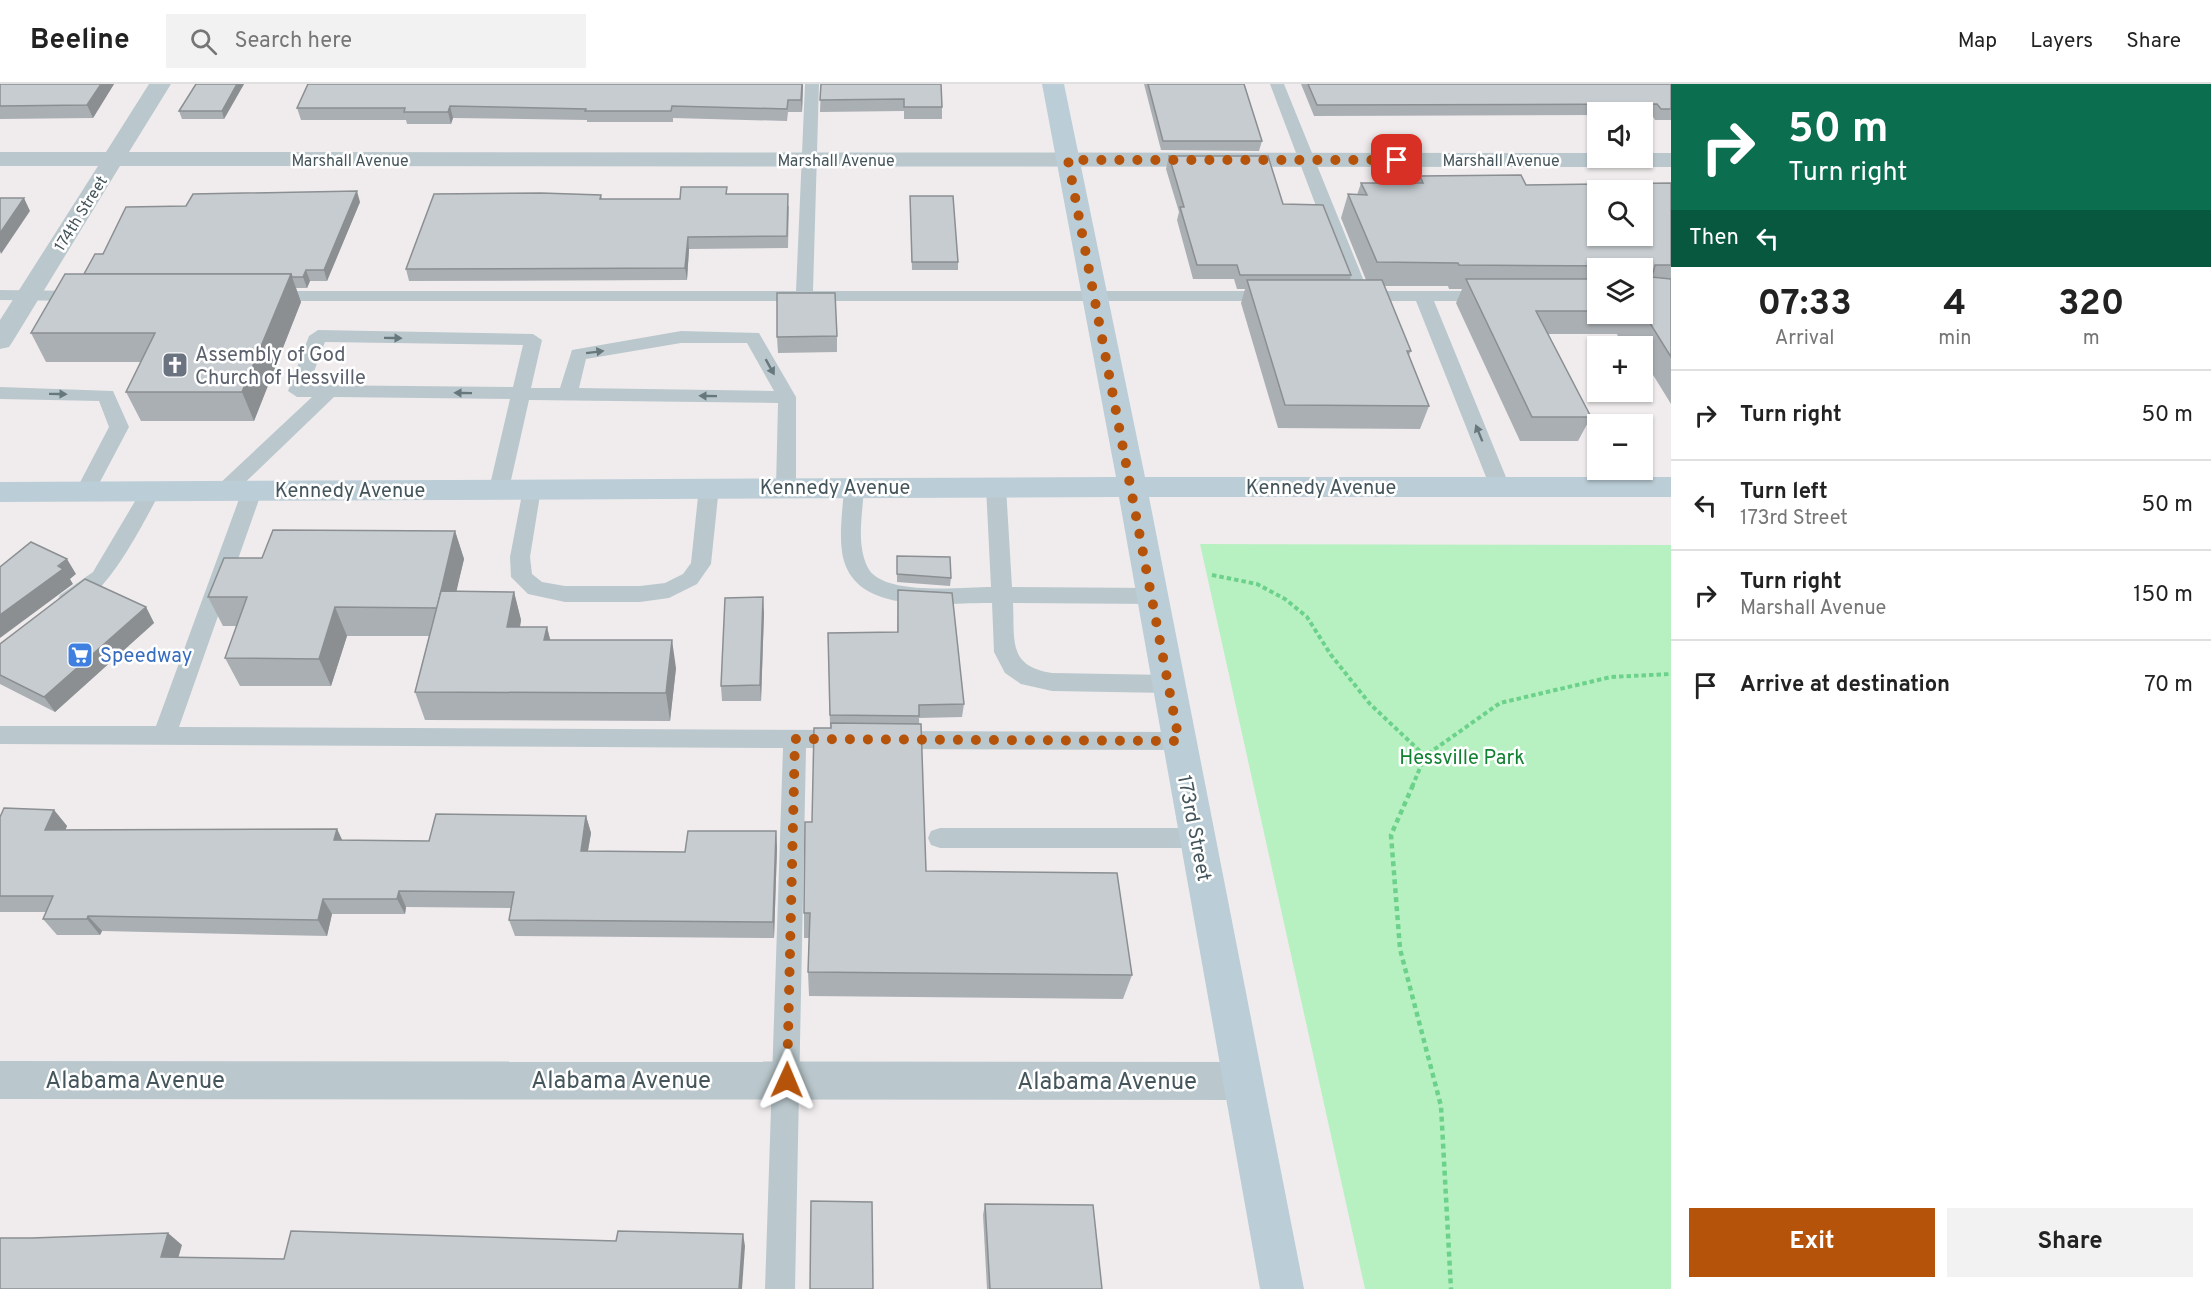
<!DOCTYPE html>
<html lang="en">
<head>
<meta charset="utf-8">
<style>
  :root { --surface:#fff; --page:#f2f2f2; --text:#222; --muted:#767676; --line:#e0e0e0; --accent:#b45309 }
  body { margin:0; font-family:Overpass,sans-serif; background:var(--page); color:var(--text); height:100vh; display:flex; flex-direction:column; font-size:22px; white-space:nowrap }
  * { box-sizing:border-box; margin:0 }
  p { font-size:20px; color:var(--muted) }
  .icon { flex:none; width:33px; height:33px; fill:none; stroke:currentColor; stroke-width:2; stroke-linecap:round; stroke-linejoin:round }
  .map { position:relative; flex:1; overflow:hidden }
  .side { display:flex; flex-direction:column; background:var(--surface); width:540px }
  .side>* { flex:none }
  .hud { background:#0b6e4f; color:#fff; overflow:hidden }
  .tools { position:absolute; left:1587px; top:18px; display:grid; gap:12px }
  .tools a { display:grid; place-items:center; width:66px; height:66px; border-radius:0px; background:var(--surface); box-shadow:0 2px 4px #0004; font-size:30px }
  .pin { position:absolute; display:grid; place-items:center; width:51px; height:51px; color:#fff; margin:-26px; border-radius:12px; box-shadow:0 3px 9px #0006 }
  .me { position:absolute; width:66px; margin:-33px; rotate:1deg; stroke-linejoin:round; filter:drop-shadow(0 0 4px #0008) }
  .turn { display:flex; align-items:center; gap:21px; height:126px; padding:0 18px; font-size:27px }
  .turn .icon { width:78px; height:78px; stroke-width:2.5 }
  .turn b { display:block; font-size:42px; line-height:51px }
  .then { display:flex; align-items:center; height:57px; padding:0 18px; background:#0003; gap:12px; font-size:22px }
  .eta { display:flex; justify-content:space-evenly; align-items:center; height:102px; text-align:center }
  .eta b { font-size:36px; font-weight:700; line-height:42px }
  .cta { display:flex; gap:12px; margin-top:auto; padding:12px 18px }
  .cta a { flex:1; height:69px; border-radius:0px; background:var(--accent); color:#fff; font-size:24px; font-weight:700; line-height:69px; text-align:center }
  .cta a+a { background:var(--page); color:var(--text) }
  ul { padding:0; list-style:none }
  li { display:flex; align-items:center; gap:18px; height:90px; padding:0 18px; border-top:2px solid var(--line) }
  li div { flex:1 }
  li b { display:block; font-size:22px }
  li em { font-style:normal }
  header { display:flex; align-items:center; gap:36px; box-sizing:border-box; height:84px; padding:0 30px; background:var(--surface); border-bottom:2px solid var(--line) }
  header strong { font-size:28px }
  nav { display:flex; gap:33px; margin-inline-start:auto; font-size:21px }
  .search { width:420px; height:54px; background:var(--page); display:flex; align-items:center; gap:15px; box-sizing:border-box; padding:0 21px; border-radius:0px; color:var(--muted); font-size:22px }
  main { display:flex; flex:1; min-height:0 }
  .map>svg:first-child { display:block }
</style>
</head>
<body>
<header>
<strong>Beeline</strong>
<div class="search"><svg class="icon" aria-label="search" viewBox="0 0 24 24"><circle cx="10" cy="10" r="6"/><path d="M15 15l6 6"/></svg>Search here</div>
<nav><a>Map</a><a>Layers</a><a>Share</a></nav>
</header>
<main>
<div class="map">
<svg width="1671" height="1205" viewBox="0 0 1671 1205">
  <rect width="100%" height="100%" fill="#f0eced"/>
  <path fill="#b7f1c1" d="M1200,460L1671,461V1205H1365Z"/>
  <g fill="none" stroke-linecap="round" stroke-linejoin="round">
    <g stroke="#6cd28b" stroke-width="4" stroke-dasharray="4.5 3" stroke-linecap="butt">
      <path d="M1212,491L1257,500L1285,515L1307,533L1331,571L1370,620L1425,672"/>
      <path d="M1412,703L1425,672L1500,619L1611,593L1671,590"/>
    </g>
    <path stroke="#6cd28b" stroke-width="4.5" stroke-dasharray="5 4" stroke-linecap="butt" d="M1413,701L1391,751L1400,865L1441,1022L1451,1205"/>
    <g fill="#bac8cd" fill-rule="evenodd">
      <path d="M805,0H819L813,207H1272L1281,212L1272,217H270L261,212L270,207H796Z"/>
      <path d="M1270,0H1284L1368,207H1488L1497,212L1488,217H1434L1510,403L1507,408H1493L1490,403L1416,217H1359L1350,212Z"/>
      <path d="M0,206L81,207L90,212L81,217L0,216Z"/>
      <path d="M318,246L533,250L542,256L531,304H560L572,266L681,247L759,249L796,313V403L793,408H779L776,403L778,319L529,316L509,405L506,410H492L489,405L510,315L334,313L231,412H217L214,407L217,402L312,313H297L288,307L309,252ZM325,258L523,261L513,303L309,301ZM681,259H747L774,307L579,304L586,275Z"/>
      <path d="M0,303L113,307L129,343L92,413H78L75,408L109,343L99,317L0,315Z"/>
      <path d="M709,396L716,398L719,403L711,480L697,500L669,514L640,518H565L528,510L511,493L510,473L524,400H538L541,405L530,473L532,490L542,498L565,502H640L665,499L683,490L691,479L699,403L702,398Z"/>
      <path d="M854,396L861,398L864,403C863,428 856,458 867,482C880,513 962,503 991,503L986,403L989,398H1003L1006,403L1012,503L1152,504L1160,506L1163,512L1160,518L1152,520L1013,519C1015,556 1007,582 1052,589L1169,591L1177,594L1180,600L1177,606L1169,609L1052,607L1021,600L1005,589L994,568L992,519C943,518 852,534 842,468C839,446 843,424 844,403L847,398Z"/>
      <path d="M151,400L158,402L161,407C145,434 99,534 60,523L57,517L60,511L93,488L144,402Z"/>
      <path d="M252,400L259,402L262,407L179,643L845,646L853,648L857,655L853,662L845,664H806L795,1205H765L783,664L0,660V642H156L242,407L245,402Z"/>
      <path d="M893,647L1179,648L1187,650L1191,657L1187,664L1179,666L893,665L885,663L881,656L885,649Z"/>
      <path d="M940,744H1197L1206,747L1209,754L1206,761L1197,764H940L931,761L928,754L931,747Z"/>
    </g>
    <g fill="#bac8cd" fill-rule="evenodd">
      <path d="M149,0H171L129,68L1598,69V74H1642V69H1671V83L120,82L13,257L9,263L0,265V236L98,82H0V68H106Z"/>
      <path d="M0,977L1243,978L1257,983L1263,997L1257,1011L1243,1016L0,1015Z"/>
    </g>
    <path fill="#bbcdd6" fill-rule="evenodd" d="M1042,0H1064L1145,393H1671V413H1149L1304,1205H1260L1119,413L0,418V398L1116,393Z"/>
  </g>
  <g fill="#aaafb3" fill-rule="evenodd">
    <path d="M0,0H114L93,34L0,35Z"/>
    <path d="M244,0L224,35H182L179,27Z"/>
    <path d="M308,0H803L802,28H788L787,37L673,34V38H587V36L453,34L451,40H407L406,36H301L297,24Z"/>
    <path d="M821,0H941L942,23V35H904V27L820,28Z"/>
    <path d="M1144,0H1244L1262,57L1259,67L1161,66Z"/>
    <path d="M1301,0H1671V36H1655L1652,31H1642V28H1598V31L1314,32Z"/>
    <path d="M1169,72L1283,120L1351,191L1350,196H1366L1341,134L1348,110L1357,111L1361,99H1418L1420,92L1526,101L1671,99V320L1642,273V262H1636L1632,255H1619L1617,250H1548L1591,333L1578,357H1520L1456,219L1462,205H1449L1448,202H1384L1411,267L1409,271L1429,322L1420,345L1278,344L1241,219L1245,205H1237L1234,195H1193L1177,136L1179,128L1166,85ZM1598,184H1642V230H1598Z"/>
    <path d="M727,110L789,122L788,164L689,165L687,196L409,197L406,185L601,111L602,115H680Z"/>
    <path d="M910,112L958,178V186H912Z"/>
    <path d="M360,118L327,197H310L307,204H296L301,218L254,337H141L126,308L141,278H46L31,249L103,170Z"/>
    <path d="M837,252V268L778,269L777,253Z"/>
    <path d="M455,447L464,475L456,507L514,508L521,536L520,543H547L550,556L676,584L670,637L425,636L415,608L429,552H347L331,602H240L225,574L237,542H223L208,513L262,474Z"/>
    <path d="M897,472L951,494L950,502L897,498Z"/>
    <path d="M898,506L964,620L962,633L919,634L926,787L1132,891L1123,915L809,912L808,888L809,854H804V829L812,738L830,644L828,549L897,548Z"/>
    <path d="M146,523L154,539L55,628L0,600V560Z"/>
    <path d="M764,529L761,617H722L721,602Z"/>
    <path d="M54,726L67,742L65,746L337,745L342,756L429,757L586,732L591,749L588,767L685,768L776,747L777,764L774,854L515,852L509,836L511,824L406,823L405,830H332L327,852L102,847L100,851H57L43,835L46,828H0V733Z"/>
    <path d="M985,1120L1102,1205H987L983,1131Z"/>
  </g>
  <g fill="#8b8f92">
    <path d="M101,0H114L93,34L87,21Z"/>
    <path d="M237,0H244L224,35L222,27Z"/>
    <path d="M802,0H803L802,28L801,16Z"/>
    <path d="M450,22L453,34L451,40L448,28Z"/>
    <path d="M357,107L360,118L327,197L324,186Z"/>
    <path d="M24,114L30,127L1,170L0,167V149Z"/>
    <path d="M688,153L689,165L687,196L685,184Z"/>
    <path d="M306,186L310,197L307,204L303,193Z"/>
    <path d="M291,190L301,218L254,337L242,308Z"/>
    <path d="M455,447L464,475L446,552L437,524Z"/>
    <path d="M67,475L76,490L70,495L73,500L0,554V531Z"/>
    <path d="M514,508L521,536L515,571L507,543Z"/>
    <path d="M763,513L764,529L761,617L760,601Z"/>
    <path d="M146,523L154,539L55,628L44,613Z"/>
    <path d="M335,523L347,552L331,602L319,575Z"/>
    <path d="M547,543L554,571L544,556Z"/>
    <path d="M672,556L676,584L670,637L666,609Z"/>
    <path d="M54,726L67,742L59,762L45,746Z"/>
    <path d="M586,732L591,749L585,783L581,767Z"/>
    <path d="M337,745L345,762L334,756Z"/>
    <path d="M776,747L777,764L774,854L773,838Z"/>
    <path d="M399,807L406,823L405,830L397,815Z"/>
    <path d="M323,815L332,830L327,852L318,836Z"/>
    <path d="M88,832L102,847L100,851L87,835Z"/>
    <path d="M168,1149L182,1161L175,1185L161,1173Z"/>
    <path d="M743,1150L745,1162L742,1205H739Z"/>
  </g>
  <g fill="#c6ccd0" stroke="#8b8f92" stroke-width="1.5" fill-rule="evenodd">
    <path d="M0,0H101L87,21L0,22Z"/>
    <path d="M196,0H237L222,27H179Z"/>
    <path d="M308,0H802L801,16H788L787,25L672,22L671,27H585L586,25L450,22L448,28H404L405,24H297Z"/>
    <path d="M821,0H941L942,23H904V15L820,16Z"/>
    <path d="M1148,0H1244L1262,57H1163Z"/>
    <path d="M1308,0H1671V25H1661L1657,20L1317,21Z"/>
    <path d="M1169,72H1268L1283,120L1323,121L1351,191H1240L1237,181H1197L1180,123H1184Z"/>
    <path d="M1521,91L1526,101L1671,99V181H1655L1652,193L1671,195V273L1645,231H1632L1631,230H1642V184H1611L1612,182L1459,181L1458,179L1377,178L1348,110L1367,111L1361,99H1423L1420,92ZM1598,106H1642V152H1598Z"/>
    <path d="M681,103H727L726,110H788L787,152L688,153L685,184L406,185L434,110L541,109L601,111L600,115H680Z"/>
    <path d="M357,107L324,186H306L303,193H292L291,190H84L95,170H103L126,123L186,122L193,110Z"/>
    <path d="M910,112H953L958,178H912Z"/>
    <path d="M0,114H24L0,149Z"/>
    <path d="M65,190H291L242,308H126L155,249H31Z"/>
    <path d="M1466,195H1598V227H1536L1591,333H1532Z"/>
    <path d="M1247,196H1382L1411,267H1407L1429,322L1285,321Z"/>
    <path d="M777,209H835L837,252L777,253Z"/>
    <path d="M273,446L455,447L437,524L335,523L319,575L225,574L247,513H208L224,474H262Z"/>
    <path d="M31,458L67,475L58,482L63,485L0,531V483Z"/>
    <path d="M897,472L950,473L951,494L897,490Z"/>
    <path d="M85,495L146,523L44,613L0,591V560Z"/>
    <path d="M898,506L952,509L964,620L919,621V632L830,631L828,549L898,548Z"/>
    <path d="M441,507L514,508L507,543H547L544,556H672L666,609L415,608Z"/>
    <path d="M763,513L760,601L721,602L725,514Z"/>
    <path d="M831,639L921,640L926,787L1117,789L1132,891L808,888L810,829H804L805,738H812L814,644H831Z"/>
    <path d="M4,724L54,726L45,746L337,745L334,756L429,757L436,730L586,732L581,767L685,768L688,747H776L773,838L509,836L514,808L399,807L397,815H323L318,836L88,832L87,835H43L53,812H0V733Z"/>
    <path d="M811,1117L872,1118L873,1205H810Z"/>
    <path d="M985,1120L1093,1121L1102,1205H990Z"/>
    <path d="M291,1147L616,1157L618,1147L743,1150L739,1205H0V1154H32L168,1149L161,1173L284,1175Z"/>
  </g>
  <defs><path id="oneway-solid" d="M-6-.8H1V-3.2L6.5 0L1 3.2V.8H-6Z" transform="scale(1.5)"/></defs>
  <g fill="#67787d">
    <use href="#oneway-solid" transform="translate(393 254) rotate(1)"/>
    <use href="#oneway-solid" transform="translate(595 268) rotate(-7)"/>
    <use href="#oneway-solid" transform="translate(770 283) rotate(61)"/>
    <use href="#oneway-solid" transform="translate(463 309) rotate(-179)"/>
    <use href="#oneway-solid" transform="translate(58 310) rotate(1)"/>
    <use href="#oneway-solid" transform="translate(708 312) rotate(-179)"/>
    <use href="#oneway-solid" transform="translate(1479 349) rotate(-112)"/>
  </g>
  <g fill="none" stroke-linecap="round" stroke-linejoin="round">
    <path stroke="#b45309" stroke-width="10" stroke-dasharray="0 18" d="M787,996L795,655L1179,657L1068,76H1397"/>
  </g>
  <defs>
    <g id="church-square" transform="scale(1.35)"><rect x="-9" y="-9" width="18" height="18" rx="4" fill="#6b7280" stroke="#fff"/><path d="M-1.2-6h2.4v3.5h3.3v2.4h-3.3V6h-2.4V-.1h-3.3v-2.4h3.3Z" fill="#fff"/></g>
    <g id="supermarket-square" transform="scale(1.35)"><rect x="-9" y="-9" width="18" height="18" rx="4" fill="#3f7fe0" stroke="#fff"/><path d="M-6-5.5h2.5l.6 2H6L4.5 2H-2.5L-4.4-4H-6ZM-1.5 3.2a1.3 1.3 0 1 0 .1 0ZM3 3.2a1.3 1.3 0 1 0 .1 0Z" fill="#fff"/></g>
  </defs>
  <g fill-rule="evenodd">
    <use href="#church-square" x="175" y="281"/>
    <use href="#supermarket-square" x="80" y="571"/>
  </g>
  <g text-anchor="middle" stroke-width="5" stroke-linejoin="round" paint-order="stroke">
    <g font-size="16" fill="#44555b" stroke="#fff">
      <text x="350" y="82">Marshall Avenue</text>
      <text x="836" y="82">Marshall Avenue</text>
      <text x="1501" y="82">Marshall Avenue</text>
      <text transform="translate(80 129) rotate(-58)" y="6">174th Street</text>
    </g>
    <g font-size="20" fill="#5b616d" stroke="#fff" text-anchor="start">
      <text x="195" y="277">Assembly of God<tspan x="195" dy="23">Church of Hessville</tspan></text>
    </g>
    <g font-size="20" fill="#44555b" stroke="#fff">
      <text x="835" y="410">Kennedy Avenue</text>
      <text x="1321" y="410">Kennedy Avenue</text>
      <text x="350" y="413">Kennedy Avenue</text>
      <text transform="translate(1195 744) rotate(79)" y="7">173rd Street</text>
    </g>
    <g font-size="20" fill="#366cbe" stroke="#fff" text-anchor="start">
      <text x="100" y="578">Speedway</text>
    </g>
    <g font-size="20" fill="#108131" stroke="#fff">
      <text x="1462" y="680">Hessville Park</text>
    </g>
    <g font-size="24" fill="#44555b" stroke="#fff">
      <text x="135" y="1004">Alabama Avenue</text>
      <text x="621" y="1004">Alabama Avenue</text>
      <text x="1107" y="1005">Alabama Avenue</text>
    </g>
  </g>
</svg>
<div class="tools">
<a><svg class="icon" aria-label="sound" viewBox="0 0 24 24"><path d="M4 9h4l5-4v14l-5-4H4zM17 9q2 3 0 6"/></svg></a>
<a><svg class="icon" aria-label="search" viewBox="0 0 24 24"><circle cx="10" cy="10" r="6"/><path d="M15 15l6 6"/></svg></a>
<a><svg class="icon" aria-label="layers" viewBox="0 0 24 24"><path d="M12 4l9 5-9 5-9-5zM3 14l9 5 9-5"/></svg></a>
<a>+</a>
<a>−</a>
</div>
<div class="pin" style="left:1397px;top:76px;background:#d93025"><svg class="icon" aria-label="arrive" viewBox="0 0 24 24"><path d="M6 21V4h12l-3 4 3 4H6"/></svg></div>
<svg class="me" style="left:787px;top:996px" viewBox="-20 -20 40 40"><path d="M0-17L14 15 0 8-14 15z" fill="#b45309" stroke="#fff" stroke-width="4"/></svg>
</div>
<section class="side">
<div class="hud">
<div class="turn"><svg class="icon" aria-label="right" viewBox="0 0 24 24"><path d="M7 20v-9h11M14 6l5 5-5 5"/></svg><div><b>50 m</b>Turn right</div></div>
<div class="then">Then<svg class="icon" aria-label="left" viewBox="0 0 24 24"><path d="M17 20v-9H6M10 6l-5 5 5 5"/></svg></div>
</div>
<div class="eta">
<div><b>07:33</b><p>Arrival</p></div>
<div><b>4</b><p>min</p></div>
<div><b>320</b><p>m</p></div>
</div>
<ul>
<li><svg class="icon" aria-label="right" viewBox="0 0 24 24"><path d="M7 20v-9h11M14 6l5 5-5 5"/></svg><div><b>Turn right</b></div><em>50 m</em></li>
<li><svg class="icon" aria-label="left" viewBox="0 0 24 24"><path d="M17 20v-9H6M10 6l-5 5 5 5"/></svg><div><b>Turn left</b><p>173rd Street</p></div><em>50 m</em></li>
<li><svg class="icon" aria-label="right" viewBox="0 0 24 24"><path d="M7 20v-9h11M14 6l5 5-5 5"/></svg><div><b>Turn right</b><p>Marshall Avenue</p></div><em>150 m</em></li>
<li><svg class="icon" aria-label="arrive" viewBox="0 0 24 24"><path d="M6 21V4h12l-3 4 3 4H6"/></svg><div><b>Arrive at destination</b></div><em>70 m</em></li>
</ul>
<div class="cta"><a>Exit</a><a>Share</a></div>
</section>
</main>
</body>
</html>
